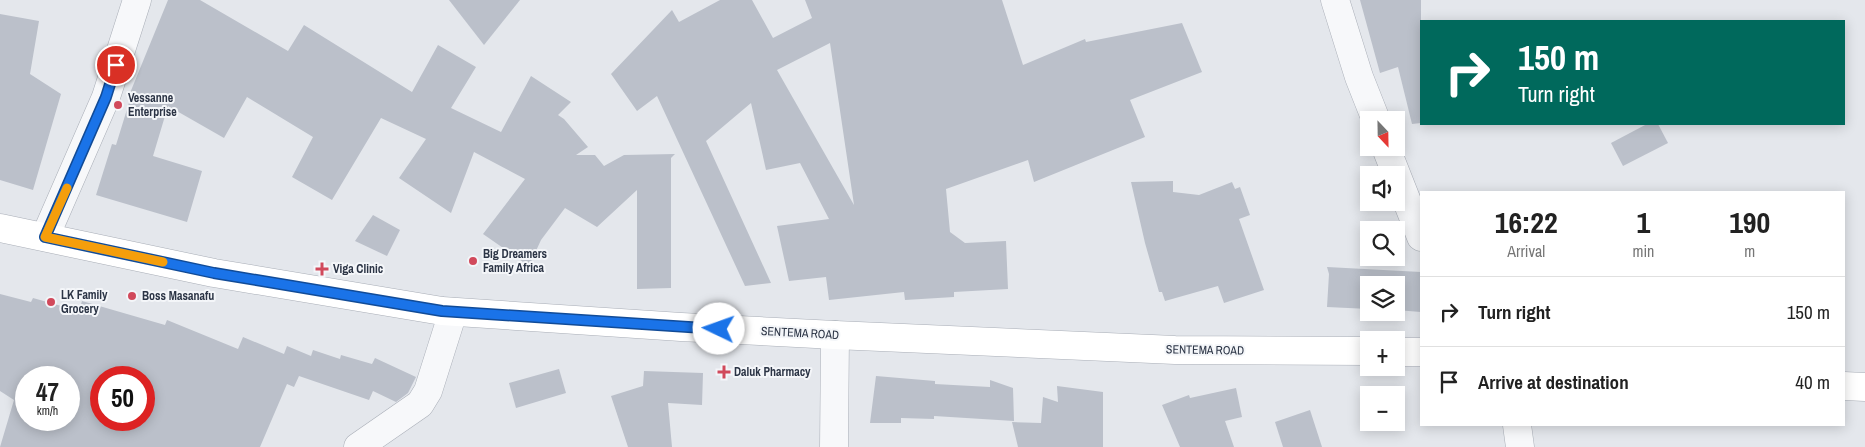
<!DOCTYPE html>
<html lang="en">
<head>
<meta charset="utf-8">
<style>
  :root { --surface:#fff; --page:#f2f2f2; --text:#222; --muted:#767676; --line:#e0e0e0 }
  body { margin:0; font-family:"Archivo Narrow",sans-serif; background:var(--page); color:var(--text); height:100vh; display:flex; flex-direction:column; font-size:19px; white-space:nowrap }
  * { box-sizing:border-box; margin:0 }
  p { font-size:16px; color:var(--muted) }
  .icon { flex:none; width:28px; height:28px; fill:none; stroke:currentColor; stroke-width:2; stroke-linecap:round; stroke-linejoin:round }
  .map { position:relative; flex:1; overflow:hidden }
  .details { position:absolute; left:1420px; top:191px; width:425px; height:235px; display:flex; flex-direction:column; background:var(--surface); border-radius:0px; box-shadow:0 2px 12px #0003 }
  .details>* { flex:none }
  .banner { position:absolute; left:1420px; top:20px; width:425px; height:105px; border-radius:0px; box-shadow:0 2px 12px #0003; background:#00695c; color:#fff; overflow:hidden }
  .needle { width:32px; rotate:158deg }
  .controls { position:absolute; left:1360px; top:111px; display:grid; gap:10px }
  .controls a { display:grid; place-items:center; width:45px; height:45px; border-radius:0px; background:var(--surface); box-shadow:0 2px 12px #0003; font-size:25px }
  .speed { position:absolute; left:15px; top:366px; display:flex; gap:10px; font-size:25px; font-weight:700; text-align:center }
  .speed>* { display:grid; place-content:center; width:65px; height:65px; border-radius:50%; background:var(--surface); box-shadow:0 2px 12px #0003; line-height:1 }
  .speed small { font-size:12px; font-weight:400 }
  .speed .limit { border:8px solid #d22; background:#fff; color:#111 }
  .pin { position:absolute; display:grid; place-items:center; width:42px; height:42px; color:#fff; margin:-21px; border:2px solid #fff; border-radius:50%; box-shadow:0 1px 5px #0007 }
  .me { position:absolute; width:55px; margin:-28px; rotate:273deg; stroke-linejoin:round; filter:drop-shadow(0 0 4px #0008) }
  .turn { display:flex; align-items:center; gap:18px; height:105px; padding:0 15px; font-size:22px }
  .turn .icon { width:65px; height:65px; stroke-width:2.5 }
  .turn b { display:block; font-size:35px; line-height:42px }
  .eta { display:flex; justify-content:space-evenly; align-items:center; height:85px; text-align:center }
  .eta b { font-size:30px; font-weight:700; line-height:35px }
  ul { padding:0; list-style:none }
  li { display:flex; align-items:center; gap:15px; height:70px; padding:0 15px; border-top:1px solid var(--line) }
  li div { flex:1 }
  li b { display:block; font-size:19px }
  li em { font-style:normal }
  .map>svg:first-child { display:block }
</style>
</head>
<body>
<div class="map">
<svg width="1865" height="447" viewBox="0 0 1865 447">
  <rect width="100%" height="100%" fill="#e4e7ec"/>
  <g fill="#bbc0ca" fill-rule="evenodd">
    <path d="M168,0H200L288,51L304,25L412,92L438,45L476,67L451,108L501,132L531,76L571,102L558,115L564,119L588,147L576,155H595L604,166L624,155L675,154L671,158V288L637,289V190L597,227L565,208L541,240L529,266L483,234L525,179L474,152L451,213L399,178L426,139L381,118L332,200L292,177L313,137L247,97L224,138L168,106L153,156L202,171L187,222L96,195L112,144L116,145L132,93H130Z"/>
    <path d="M449,0H520L484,45Z"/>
    <path d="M720,0H752L773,38L812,18L805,0H1002L1023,65L1085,39L1086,42L1182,23L1202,72L1130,100L1145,137L1034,182L1028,160L946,189L950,232L965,243L1006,241L1008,289L954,292V297L905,300L904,292L829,300L826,277L789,281L777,226L829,219L800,163L766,170L751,103L706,141L771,283L745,286L657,96L637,111L611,74L672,10L679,22ZM830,43L854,205L777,70Z"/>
    <path d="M1360,0H1421V123L1412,124L1398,67L1380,73Z"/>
    <path d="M0,14L39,21L30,74L61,94L33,190L0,180Z"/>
    <path d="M1647,124H1658L1668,143L1623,166L1611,143Z"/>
    <path d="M1173,181V192L1199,195L1232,182L1235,189L1240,187L1250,215L1239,219L1264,290L1224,303L1218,286L1165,301L1162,292H1159L1145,243L1131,182Z"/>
    <path d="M373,215L400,230L387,256L355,241Z"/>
    <path d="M1327,267L1421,272V312L1396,310V285H1369V309L1327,307L1329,274Z"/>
    <path d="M0,294L31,302L33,298L79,311L82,301L165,325L167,320L238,349L243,337L284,354L287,346L311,356L313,350L340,359L341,355L372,364L375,358L416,377L408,393L396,402L373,391L369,400L299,376L294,387L287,384L260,447H0L14,400L0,391ZM26,378H69V420H26ZM101,378H144V420H101Z"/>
    <path d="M559,369L566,393L516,408L509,383Z"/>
    <path d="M644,371L703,373L702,405L668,403L672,447H628L611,396L643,386Z"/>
    <path d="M876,376L935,381V384L990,387V380L1013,388L1014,421L934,416V419L901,418V423H870Z"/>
    <path d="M1057,386L1103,392V447H1018L1012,422L1041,423L1043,397L1058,402Z"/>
    <path d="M1236,388L1242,417L1225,421L1234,447H1180L1162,405L1189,395L1190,398Z"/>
    <path d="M1310,410L1322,447H1283L1275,422Z"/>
  </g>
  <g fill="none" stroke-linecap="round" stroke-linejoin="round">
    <g stroke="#a9aeb7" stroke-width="29">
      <g id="minor">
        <path d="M1335,0L1359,77L1376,120"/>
        <path d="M1386,148L1421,237"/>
        <path d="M45,237L106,97L137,0"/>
        <path d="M1517,425L1520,447"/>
        <path d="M358,447L420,404L428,391L453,312"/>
        <path d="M834,447L835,335"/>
      </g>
    </g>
    <g stroke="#a9aeb7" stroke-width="29">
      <g id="secondary">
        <path d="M0,228L214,273L442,311L681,327L835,335L1175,350L1369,351"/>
        <path d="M1396,352H1421"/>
        <path d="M1844,386L1865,387"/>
      </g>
    </g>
    <use href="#minor" stroke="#f7f8fa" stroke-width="28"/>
    <use href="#secondary" stroke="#fff" stroke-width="28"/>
  </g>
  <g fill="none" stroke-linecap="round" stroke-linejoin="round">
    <g stroke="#114b97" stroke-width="12">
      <path id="route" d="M116,65L106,97L45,237L214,273L442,311L719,329"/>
    </g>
    <use href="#route" stroke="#1a73e8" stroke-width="9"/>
    <path stroke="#f59e0b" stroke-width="9" d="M67,188L45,237L163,262"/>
  </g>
  <g fill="#d1495b" stroke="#f4f6f9" stroke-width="2">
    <circle cx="118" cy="105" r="5"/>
    <circle cx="473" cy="261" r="5"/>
    <path d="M319.5 261.5h5v5h5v5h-5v5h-5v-5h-5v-5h5z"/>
    <circle cx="132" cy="296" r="5"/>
    <circle cx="51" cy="302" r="5"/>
    <path d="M721.5 364.5h5v5h5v5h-5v5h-5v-5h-5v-5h5z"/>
  </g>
  <g text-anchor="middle" stroke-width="4" stroke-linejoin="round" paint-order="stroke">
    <g font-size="12" font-weight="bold" fill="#2b3445" stroke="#f4f6f9" text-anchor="start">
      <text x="128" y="102">Vessanne<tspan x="128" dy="14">Enterprise</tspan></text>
      <text x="483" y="258">Big Dreamers<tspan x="483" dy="14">Family Africa</tspan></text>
      <text x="333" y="273">Viga Clinic</text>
      <text x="61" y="299">LK Family<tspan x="61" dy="14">Grocery</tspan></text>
      <text x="142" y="300">Boss Masanafu</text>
      <text x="734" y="376">Daluk Pharmacy</text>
    </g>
    <g font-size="12" fill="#2b3445" stroke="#f4f6f9">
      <text transform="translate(800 333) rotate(3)" y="4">SENTEMA ROAD</text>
      <text transform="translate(1205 350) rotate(1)" y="4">SENTEMA ROAD</text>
    </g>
  </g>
</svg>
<div class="controls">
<a><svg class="needle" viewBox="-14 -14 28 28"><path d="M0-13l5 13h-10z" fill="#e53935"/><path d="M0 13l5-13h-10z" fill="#767676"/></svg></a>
<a><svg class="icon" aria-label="sound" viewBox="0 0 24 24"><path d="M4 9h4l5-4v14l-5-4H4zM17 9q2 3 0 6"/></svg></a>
<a><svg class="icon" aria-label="search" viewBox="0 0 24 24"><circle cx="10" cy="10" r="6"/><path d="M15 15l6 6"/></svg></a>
<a><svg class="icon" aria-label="layers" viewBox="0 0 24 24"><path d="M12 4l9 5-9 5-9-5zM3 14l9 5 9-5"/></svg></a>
<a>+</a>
<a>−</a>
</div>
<div class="speed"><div>47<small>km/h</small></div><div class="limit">50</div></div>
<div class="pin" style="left:116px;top:65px;background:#d93025"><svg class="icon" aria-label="arrive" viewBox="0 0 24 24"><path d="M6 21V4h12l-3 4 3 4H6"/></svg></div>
<svg class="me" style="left:719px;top:329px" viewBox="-20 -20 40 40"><circle r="19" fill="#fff"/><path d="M0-13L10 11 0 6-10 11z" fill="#1a73e8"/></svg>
<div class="banner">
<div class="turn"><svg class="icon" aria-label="right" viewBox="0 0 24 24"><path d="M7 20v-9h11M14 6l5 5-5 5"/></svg><div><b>150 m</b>Turn right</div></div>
</div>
<section class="details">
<div class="eta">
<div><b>16:22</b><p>Arrival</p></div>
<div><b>1</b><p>min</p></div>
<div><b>190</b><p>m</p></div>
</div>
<ul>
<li><svg class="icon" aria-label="right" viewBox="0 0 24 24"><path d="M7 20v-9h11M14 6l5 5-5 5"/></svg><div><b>Turn right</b></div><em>150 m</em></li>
<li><svg class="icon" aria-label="arrive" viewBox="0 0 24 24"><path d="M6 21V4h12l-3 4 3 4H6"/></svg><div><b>Arrive at destination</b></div><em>40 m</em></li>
</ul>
</section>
</div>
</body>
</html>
